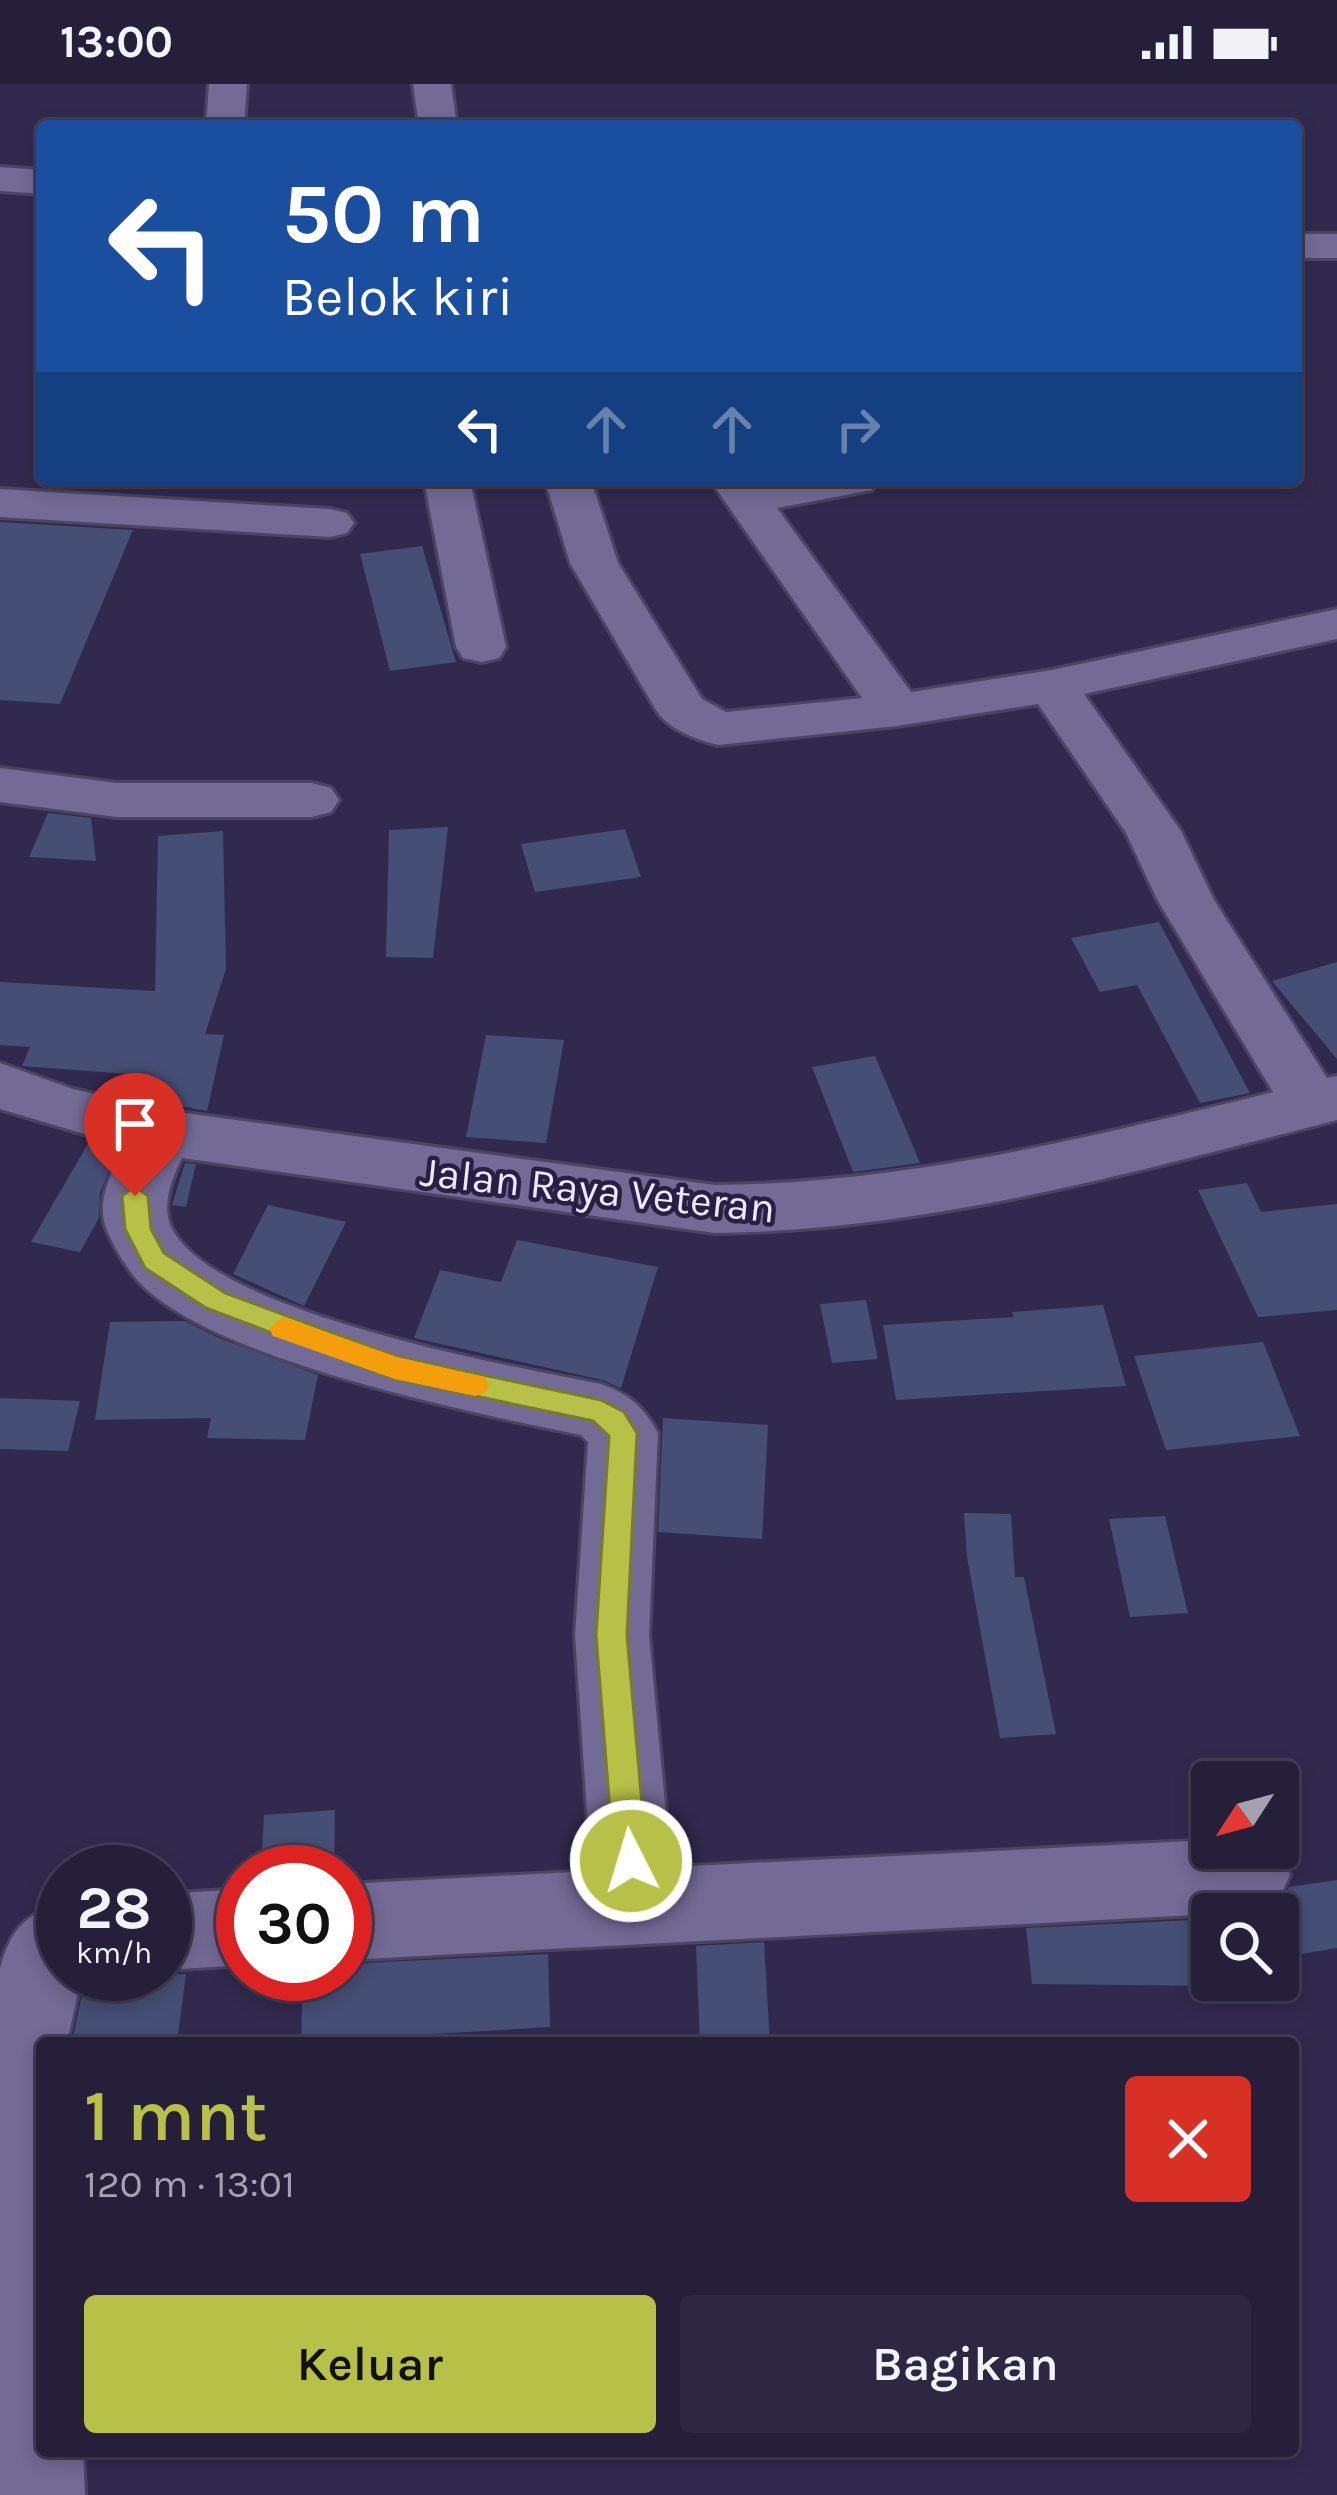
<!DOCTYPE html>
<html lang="id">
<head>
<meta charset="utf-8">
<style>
  :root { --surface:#261f3a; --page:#2e2742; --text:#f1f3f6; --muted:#a4a2af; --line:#423d54; --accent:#b8c147 }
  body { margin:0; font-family:Karla,sans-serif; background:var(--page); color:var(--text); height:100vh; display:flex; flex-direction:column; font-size:45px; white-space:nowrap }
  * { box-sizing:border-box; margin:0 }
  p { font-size:39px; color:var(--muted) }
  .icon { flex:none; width:66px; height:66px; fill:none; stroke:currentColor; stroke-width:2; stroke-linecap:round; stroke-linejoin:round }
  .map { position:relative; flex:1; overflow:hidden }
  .details { position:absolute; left:36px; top:1953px; width:1263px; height:420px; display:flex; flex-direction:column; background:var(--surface); border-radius:12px; box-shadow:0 6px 18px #0003,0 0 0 3px var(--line) }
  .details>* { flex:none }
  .banner { position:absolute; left:36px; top:36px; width:1266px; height:366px; border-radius:12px; box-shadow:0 6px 18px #0003,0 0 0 3px var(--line); background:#1a4fa0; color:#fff; overflow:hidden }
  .needle { width:78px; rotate:234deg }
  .controls { position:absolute; left:1191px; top:1677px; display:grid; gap:24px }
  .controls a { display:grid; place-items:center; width:108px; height:108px; border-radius:12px; background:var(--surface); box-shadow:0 6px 18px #0003,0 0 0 3px var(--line); font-size:60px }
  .speed { position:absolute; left:36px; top:1761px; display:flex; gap:24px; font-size:60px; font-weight:700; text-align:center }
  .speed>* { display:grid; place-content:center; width:156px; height:156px; border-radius:50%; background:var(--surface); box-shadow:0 6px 18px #0003,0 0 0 3px var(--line); line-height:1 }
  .speed small { font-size:30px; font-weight:400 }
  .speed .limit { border:18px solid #d22; background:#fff; color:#111 }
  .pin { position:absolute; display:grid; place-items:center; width:102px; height:102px; color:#fff; margin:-123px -51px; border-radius:50% 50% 50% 0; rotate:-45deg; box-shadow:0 0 12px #0007 }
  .pin .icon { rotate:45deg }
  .me { position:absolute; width:132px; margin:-66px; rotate:355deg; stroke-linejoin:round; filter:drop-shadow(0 0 9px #0008) }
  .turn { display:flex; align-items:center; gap:42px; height:252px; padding:0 48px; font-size:54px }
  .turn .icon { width:156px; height:156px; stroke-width:2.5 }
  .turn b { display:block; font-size:84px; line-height:102px }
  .lanes { display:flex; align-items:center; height:114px; padding:0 48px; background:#0003; justify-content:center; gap:60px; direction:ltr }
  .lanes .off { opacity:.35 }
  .round { display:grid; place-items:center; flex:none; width:126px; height:126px; border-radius:12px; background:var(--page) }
  .head { display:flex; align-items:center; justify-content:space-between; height:204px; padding:0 48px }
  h1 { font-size:72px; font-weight:600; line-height:90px; color:var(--accent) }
  .action { display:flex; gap:24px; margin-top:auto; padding:24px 48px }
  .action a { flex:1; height:138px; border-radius:12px; background:var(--accent); color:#111; font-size:48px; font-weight:600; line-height:138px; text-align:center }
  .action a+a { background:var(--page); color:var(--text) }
  .status { display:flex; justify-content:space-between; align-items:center; height:84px; padding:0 60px; background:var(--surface); direction:ltr }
  .status svg { height:33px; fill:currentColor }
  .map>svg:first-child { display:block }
</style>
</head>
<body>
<div class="status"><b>13:00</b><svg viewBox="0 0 49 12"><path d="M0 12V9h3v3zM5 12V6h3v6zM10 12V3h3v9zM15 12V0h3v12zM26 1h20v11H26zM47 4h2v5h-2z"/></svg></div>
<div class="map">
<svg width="1337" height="2411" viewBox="0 0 1337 2411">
  <rect width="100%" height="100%" fill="#32294e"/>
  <g fill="#454e75">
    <path d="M0,438L133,446L60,620L0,616Z"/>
    <path d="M422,462L456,578L390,587L360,470Z"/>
    <path d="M48,729L91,734L96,777L29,773Z"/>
    <path d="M448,743L433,874L386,873L389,746Z"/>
    <path d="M625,745L641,793L535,808L521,760Z"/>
    <path d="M223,747L226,885L205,950L224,951L207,1027L116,1010L128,990L22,982L30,963L0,961V898L155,907L158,752Z"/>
    <path d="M1159,838L1250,1009L1200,1019L1137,901L1100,908L1071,854Z"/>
    <path d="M1337,878V975L1272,897Z"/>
    <path d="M486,951L564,956L546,1059L466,1053Z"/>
    <path d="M875,972L920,1079L853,1088L812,983Z"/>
    <path d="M90,1056L118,1065L100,1109L99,1134L80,1168L31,1158Z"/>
    <path d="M185,1079L196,1080L186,1123L172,1121Z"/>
    <path d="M1247,1099L1261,1128L1337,1120V1226L1258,1233L1198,1106Z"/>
    <path d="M268,1121L346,1138L304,1222L233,1190Z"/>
    <path d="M517,1156L658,1183L621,1304L602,1296L414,1254L440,1186L501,1198Z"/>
    <path d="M866,1216L878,1275L832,1279L820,1220Z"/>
    <path d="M1103,1221L1126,1302L896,1316L883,1241L1014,1233L1012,1228Z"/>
    <path d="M185,1237L221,1255L318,1291L305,1356L207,1354L211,1334L95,1336L110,1238Z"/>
    <path d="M1263,1258L1300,1352L1166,1366L1134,1272Z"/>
    <path d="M0,1314L80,1317L68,1367L0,1365Z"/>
    <path d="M663,1334L768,1341L762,1455L658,1448Z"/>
    <path d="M964,1429L1011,1430L1015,1493H1024L1056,1650L1000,1654L967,1473Z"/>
    <path d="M1165,1432L1188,1529L1130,1533L1109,1435Z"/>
    <path d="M335,1726L334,1788H261L264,1731Z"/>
    <path d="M1337,1796V1864L1278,1874V1830H1257L1280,1821L1289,1803Z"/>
    <path d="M1212,1835V1896L1217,1902L1032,1900L1026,1844Z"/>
    <path d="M764,1858L770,1959H700L696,1862Z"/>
    <path d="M548,1870L550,1943L301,1958L303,1890H345V1880Z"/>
    <path d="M86,1890H186L177,1959H72Z"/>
  </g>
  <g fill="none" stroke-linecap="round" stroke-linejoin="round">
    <g stroke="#4c4463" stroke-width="6">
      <g id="minor">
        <path d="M209,0H247L244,42H206Z"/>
        <path d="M413,0H451L457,42H419Z"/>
        <path d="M0,83L42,86V110L0,107Z"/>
        <rect x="1296" y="150" width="41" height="24"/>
        <path d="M424,396H470L506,563L499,574L481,578L463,574L456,563Z"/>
        <path d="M545,396H591L618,479L702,615L726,628L862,614L710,396H878L872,406L777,424L911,608L1052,586L1337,525V555L1084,610L1181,747L1214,816L1327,994L1337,992V1036C1131,1089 930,1146 715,1149L182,1074C173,1092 163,1116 169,1137C196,1226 515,1283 601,1300C629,1310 644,1323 658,1349L649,1551L671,1783L1212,1756V1764L1278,1765L1290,1791L1278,1817L1250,1828L345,1876V1800L591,1787L575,1551L588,1358L581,1351C473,1329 211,1276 138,1197C126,1184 111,1158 105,1141C97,1114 113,1085 125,1062L0,1025V979L73,1005L163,1026L715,1101C907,1099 1088,1054 1273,1008L1158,817L1126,749L1038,620L897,642L718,661C695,655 669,646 656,626L570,479Z"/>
        <path d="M0,405L330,425L347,429L354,439L347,449L330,453L0,433Z"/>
        <path d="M0,684L117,699H312L331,704L339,716L331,728L312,733H117L0,718Z"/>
        <path d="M243,1805V1881L165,1886V1810Z"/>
        <path d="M63,1817V1890H82L67,1959H42V2367H83L85,2411H0V1885C10,1845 26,1831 63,1817Z"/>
      </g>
    </g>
    <use href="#minor" fill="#736a95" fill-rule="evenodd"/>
  </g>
  <path fill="#b8c147" stroke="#787d2e" stroke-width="3" d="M135,1102L148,1112L151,1145L164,1169L225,1209L398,1273L601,1316L624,1328L637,1349L627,1551L647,1777L642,1788L631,1792L619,1788L614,1777L596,1551L609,1352L593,1337L395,1295L206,1224L145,1184L125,1145L122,1112Z"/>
  <path fill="#f59e0b" d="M283,1233L397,1273L485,1293L489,1301L485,1309L475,1312L395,1295L273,1252L269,1244Z"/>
  <g text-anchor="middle" stroke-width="9" stroke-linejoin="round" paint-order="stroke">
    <g font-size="42" fill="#ebe8fc" stroke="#281f43">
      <text transform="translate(598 1105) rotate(6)" y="15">Jalan Raya Veteran</text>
    </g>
  </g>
</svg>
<div class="controls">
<a><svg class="needle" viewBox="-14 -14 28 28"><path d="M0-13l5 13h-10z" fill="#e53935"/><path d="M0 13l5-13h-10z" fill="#a4a2af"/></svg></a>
<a><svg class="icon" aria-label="search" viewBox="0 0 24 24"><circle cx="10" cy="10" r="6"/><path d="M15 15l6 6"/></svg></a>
</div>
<div class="speed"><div>28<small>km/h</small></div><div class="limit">30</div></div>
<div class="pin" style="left:135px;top:1112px;background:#d93025"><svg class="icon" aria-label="arrive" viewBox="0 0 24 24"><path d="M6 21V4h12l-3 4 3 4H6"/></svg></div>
<svg class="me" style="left:631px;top:1777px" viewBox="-20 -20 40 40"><circle r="17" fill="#b8c147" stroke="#fff" stroke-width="3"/><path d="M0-11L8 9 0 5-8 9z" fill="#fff"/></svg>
<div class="banner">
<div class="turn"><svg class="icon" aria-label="left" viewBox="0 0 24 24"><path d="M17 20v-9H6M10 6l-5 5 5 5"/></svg><div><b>50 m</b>Belok kiri</div></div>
<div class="lanes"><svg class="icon" aria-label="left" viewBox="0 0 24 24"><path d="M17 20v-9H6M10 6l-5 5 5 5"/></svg><svg class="icon off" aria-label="ahead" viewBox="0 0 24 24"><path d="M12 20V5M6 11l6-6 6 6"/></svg><svg class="icon off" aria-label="ahead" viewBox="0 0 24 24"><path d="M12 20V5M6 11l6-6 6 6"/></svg><svg class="icon off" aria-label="right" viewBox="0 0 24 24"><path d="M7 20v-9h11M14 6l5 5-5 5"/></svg></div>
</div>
<section class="details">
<div class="head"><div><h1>1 mnt</h1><p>120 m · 13:01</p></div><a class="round" style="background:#d93025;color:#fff"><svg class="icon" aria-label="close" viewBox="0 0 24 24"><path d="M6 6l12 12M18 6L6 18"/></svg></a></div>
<div class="action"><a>Keluar</a><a>Bagikan</a></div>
</section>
</div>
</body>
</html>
